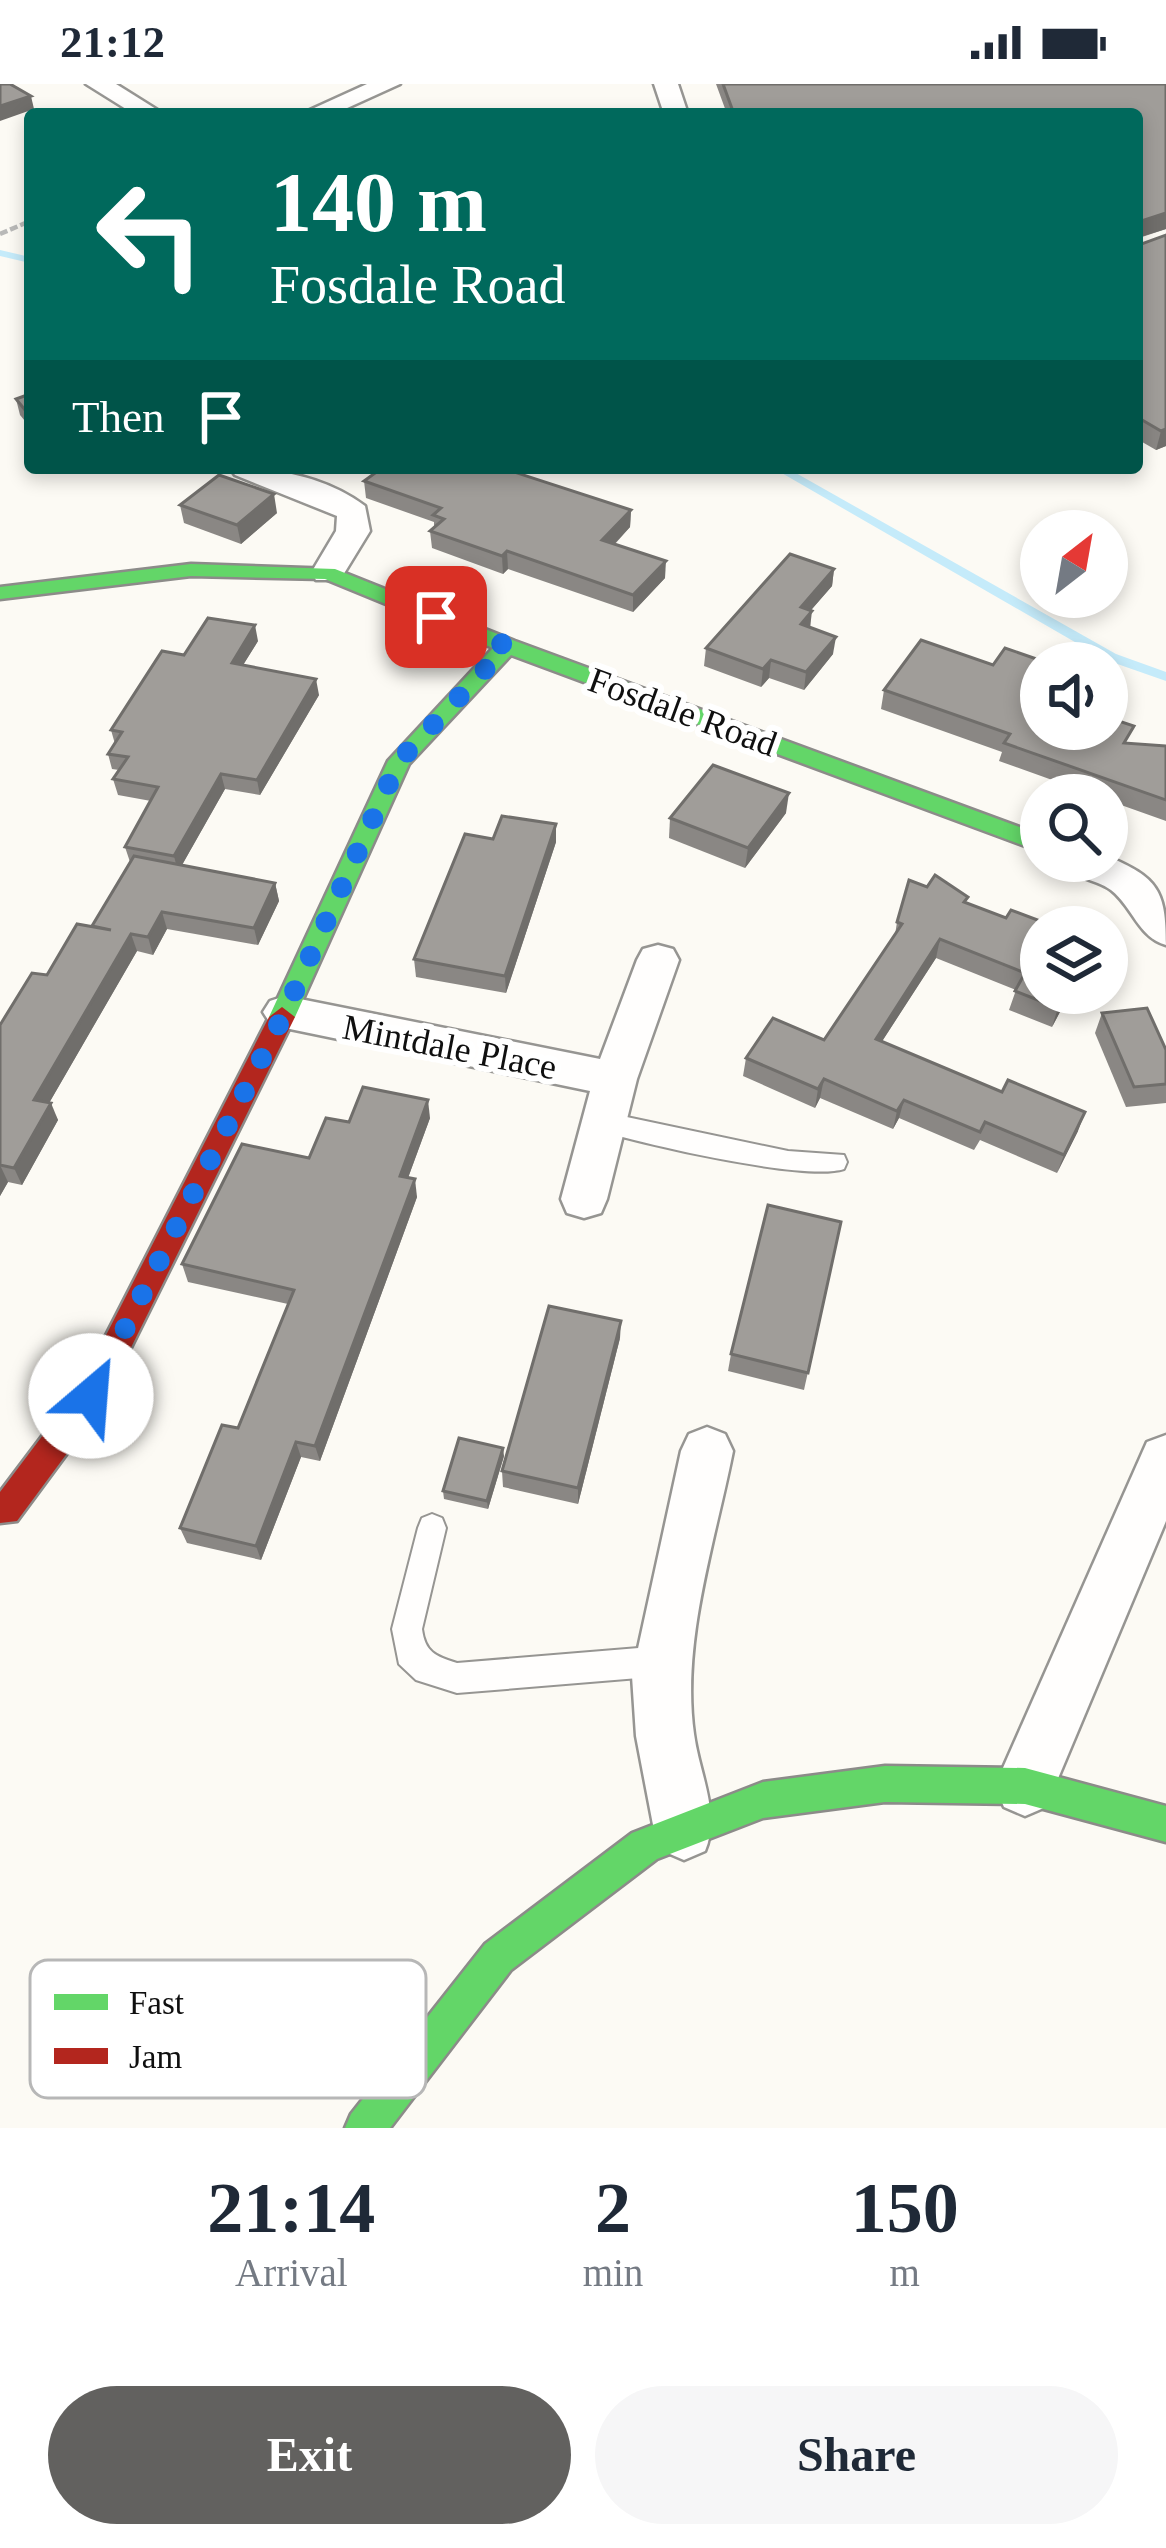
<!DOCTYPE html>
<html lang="en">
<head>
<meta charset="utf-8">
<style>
  :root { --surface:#fff; --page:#f6f6f7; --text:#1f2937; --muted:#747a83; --accent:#62615f }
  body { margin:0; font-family:"Times New Roman",serif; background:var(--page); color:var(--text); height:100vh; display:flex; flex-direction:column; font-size:45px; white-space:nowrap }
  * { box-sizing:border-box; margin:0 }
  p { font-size:39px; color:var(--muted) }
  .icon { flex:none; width:66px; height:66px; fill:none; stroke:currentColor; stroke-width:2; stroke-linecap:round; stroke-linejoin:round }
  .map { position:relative; height:2044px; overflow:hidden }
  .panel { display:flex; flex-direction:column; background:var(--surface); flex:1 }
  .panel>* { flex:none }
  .top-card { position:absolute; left:24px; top:24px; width:1119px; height:366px; border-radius:12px; box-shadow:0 6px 18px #0003; background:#00695c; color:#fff; overflow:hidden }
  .needle { width:78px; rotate:31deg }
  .buttons { position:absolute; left:1020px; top:426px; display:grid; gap:24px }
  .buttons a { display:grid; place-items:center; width:108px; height:108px; border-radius:50%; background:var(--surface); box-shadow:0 6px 18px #0003; font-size:60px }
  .pin { position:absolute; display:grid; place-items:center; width:102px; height:102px; color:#fff; margin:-51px; border-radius:24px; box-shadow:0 6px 18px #0006 }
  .me { position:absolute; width:132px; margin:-66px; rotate:27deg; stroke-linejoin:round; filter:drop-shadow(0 0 9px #0008) }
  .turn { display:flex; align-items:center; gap:42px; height:252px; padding:0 48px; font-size:54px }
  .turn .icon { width:156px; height:156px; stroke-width:2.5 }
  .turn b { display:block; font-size:84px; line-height:102px }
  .then { display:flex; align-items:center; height:114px; padding:0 48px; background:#0003; gap:24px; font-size:45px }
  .eta { display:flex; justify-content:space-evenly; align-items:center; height:204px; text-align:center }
  .eta b { font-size:72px; font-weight:800; line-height:84px }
  .primary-button { display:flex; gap:24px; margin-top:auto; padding:24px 48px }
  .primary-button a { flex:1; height:138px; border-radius:72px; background:var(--accent); color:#fff; font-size:48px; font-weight:800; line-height:138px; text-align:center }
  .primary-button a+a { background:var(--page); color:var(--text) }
  .status { display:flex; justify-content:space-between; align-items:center; height:84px; padding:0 60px; background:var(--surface); direction:ltr }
  .status svg { height:33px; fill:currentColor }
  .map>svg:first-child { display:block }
</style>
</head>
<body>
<div class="status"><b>21:12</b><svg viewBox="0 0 49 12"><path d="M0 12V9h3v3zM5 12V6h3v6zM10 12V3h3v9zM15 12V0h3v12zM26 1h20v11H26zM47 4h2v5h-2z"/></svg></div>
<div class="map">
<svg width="1166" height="2044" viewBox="0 0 1166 2044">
  <rect width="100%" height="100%" fill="#fcfaf4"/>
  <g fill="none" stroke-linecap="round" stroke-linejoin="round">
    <g fill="#c5ebfa" fill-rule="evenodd">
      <path d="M0,166L30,173V179L0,172Z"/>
      <path d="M773,384H787L1116,570L1166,588V597L1106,576Z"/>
    </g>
    <g stroke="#969592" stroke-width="4">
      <g id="lane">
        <path d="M603,1028L788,1067L844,1071L847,1078L844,1085C805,1098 638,1059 594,1045L591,1038L594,1031Z"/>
        <path d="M432,1430L442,1434L446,1444L422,1545C425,1568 435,1572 457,1579L663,1562L674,1566L678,1577L674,1588L663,1592L457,1609L416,1596L399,1580L392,1545L418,1444L422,1434Z"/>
      </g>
    </g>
    <g stroke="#969592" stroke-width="5">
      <g id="street">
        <path d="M86,0H116L164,30H134Z"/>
        <path d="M367,0H400L334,30H301Z"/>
        <path d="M654,0H678L688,30H664Z"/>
        <path d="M230,384C277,384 326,393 365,422L370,447L340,496H316L311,489L336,447L337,432L235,391Z"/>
        <path d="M1107,772C1158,794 1166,806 1166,861C1138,853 1133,823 1111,806C1095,794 1072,796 1061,777H1107Z"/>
        <path d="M658,861L673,865L679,876L637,995L607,1115L601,1129L584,1134L567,1129L561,1115L590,1007L285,944L270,939L263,928L270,917L285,912L600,975L637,876L643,865Z"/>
        <path d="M707,1343L725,1350L733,1367C715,1458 681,1558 694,1650C699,1689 721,1730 705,1767L684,1776L663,1767L654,1746L636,1652L632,1592L681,1367L689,1350Z"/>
        <path d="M1166,1351V1437L1046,1723L1025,1732L1004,1723L995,1702L1147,1358Z"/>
      </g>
    </g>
    <g stroke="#8c8b89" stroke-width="5">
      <g id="fast">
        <path d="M191,480L335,485L515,557L1041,751V768L511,571L409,680L295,933L282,943L273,940L269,933L388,677L493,564L325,495L191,492L0,515V503Z"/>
        <path d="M885,1682L1025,1684L1166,1722V1758L1025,1720L885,1718L763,1734L657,1775L511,1886L390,2044H345L351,2030L485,1860L632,1749L763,1698Z"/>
      </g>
    </g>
    <g stroke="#8c8b89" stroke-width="5">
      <path id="jam" d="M282,923L295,933L102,1322L17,1437L0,1439V1408L80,1302L269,933Z"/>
    </g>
    <path stroke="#b9b9b8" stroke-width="4.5" stroke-dasharray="8 3" stroke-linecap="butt" d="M0,150L30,137"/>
    <use href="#lane" fill="#fffefd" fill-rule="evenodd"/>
    <use href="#street" fill="#fffefd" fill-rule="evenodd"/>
    <use href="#fast" fill="#63d668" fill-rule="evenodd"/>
    <use href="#jam" fill="#b3261e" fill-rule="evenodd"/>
  </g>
  <g fill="#8a8784">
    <path d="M716,0H1166V145L1139,154V161L1166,151V362L1156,366L1137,355V30H727Z"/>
    <path d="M30,310V343L20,331L16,315Z"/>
    <path d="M364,397L631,426L630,443L615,460L665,494L633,528L508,485L503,490L432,464L430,447L434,444V438L366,414Z"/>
    <path d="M180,421L277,429L241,460L184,439Z"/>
    <path d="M834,485L832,502L811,526L810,544L833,570L804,606L769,594L761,603L704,582L706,564Z"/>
    <path d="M258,557L243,581L319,611L260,711L225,705L182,781L275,799L279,817L258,861L167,845L153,871L137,867L49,1019L58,1036L22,1101L8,1098L0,1112V941L92,843L130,778L125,763L151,717L118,711L113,695L119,686L112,685L108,670L115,660L111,646L184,571Z"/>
    <path d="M884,606L1041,645L1129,660L1166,662V737L1107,716V711H1094L999,677L1002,668L881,625Z"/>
    <path d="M786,729L745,784L669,754L670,734Z"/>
    <path d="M556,740V758L506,909L416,893L414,875L493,755Z"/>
    <path d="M927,803L968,813L966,818L1070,909L1052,943L1009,926L1016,906L936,874L882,957L1078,1047L1057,1089L980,1056L974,1066L899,1034L893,1045L820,1014L815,1024L743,992L746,974L824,956L895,851L897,838Z"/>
    <path d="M1102,929L1166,966V1019L1126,1023L1095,949Z"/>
    <path d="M430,1034L408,1094L417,1113L320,1377L301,1373L261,1476L187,1459L180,1444L238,1344L288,1220L188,1198L182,1180L309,1074L349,1038Z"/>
    <path d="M841,1138L804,1306L728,1287L731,1270Z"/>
    <path d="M620,1254L578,1420L503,1403L502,1387Z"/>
    <path d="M504,1372L488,1425L444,1415L443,1407Z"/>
  </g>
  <g fill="#706e6b">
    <path d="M31,12L34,25L0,37V22Z"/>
    <path d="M1166,129V145L1137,154L1138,138Z"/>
    <path d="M1166,345V362L1156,366L1161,347Z"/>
    <path d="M274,410L277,429L241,460L237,441Z"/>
    <path d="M631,426L630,443L602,473V456Z"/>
    <path d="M507,467L508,485L503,490L502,472Z"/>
    <path d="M666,477L665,494L633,528V511Z"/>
    <path d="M834,485L832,502L799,540L801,523Z"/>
    <path d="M812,527L810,544L801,540Z"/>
    <path d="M255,541L258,557L235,594L232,579Z"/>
    <path d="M836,553L833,570L804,606L806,588Z"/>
    <path d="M771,576L769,594L761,603L763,585Z"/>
    <path d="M316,595L319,611L260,711L257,696Z"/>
    <path d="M221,690L225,705L178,788L174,772Z"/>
    <path d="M789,709L786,729L745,784L748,764Z"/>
    <path d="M556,740V758L506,909L505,892Z"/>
    <path d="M275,799L279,817L258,861L254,844Z"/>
    <path d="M162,828L167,845L153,871L148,853Z"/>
    <path d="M131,850L137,867L41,1033L34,1016Z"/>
    <path d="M940,855L936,874L872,973L876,955Z"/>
    <path d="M1066,909H1070L1052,943L1058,924Z"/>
    <path d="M824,995L820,1014L815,1024L818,1005Z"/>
    <path d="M428,1016L430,1034L402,1110L400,1092Z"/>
    <path d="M904,1016L899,1034L893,1045L897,1027Z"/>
    <path d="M51,1019L58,1036L22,1101L14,1084Z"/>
    <path d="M1085,1028L1078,1047L1057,1089L1064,1071Z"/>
    <path d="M0,1081L8,1098L0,1112Z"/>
    <path d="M415,1095L417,1113L320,1377L315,1362Z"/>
    <path d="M621,1237L620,1254L578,1420V1404Z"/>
    <path d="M296,1358L301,1373L261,1476L256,1462Z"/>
    <path d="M503,1364L504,1372L488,1425L487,1417Z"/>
  </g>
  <g fill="#a09d99" stroke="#706e6b" stroke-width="3">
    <path d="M0,0H10L31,12L0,22Z"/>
    <path d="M723,0H1166V129L1138,138L1139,161L1166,151V345L1161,347L1137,333V30H734Z"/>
    <path d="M30,310V332L16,315Z"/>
    <path d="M382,384H502L631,426L602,456L666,477L633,511L507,467L502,472L430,447L444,435L433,431L441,424L364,397Z"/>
    <path d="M219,391L274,410L237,441L180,421Z"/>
    <path d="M790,470L834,485L801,523L812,527L801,540L836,553L806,588L771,576L763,585L706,564Z"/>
    <path d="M208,534L255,541L232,579L316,595L257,696L221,690L174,772L125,763L158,703L113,695L128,673L108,670L122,648L111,646L162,567L184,571Z"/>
    <path d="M921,556L993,581L1005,564L1048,579H1041V645H1107V633L1134,642L1124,659L1166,662V716L1004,659L1010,650L884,606Z"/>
    <path d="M713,681L789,709L748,764L670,734Z"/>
    <path d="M502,732L556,740L505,892L414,875L465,750L493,755Z"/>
    <path d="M134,772L275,799L254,844L162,828L148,853L131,850L34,1016L51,1019L14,1084L0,1081V941L32,889L47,891L77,840L111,846L92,842Z"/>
    <path d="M935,791L968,813L964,818L1006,834L1011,826L1056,843H1041V909H1066L1058,924L1015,907L1025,889L940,855L876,955L1002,1008L1008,996L1085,1028L1064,1071L985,1038L980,1048L904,1016L897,1027L824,995L818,1005L746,974L773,934L824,956L902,840L897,838L909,796L927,803Z"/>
    <path d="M1147,924L1166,966V1000L1134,1003L1102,929Z"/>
    <path d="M363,1003L428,1016L400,1092L415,1095L315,1362L296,1358L256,1462L180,1444L222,1341L238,1344L294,1206L182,1180L242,1060L309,1074L326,1034L349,1038Z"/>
    <path d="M768,1121L841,1138L808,1289L731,1270Z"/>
    <path d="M549,1222L621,1237L578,1404L502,1387Z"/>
    <path d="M459,1354L503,1364L487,1417L443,1407Z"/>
  </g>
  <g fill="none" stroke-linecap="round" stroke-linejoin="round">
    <path stroke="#1a73e8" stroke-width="21" stroke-dasharray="0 37.8" d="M91,1312L285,928L399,677L507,562L436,533"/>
  </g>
  <g text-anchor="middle" stroke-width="12" stroke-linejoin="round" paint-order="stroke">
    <g font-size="36" fill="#0f0f0f" stroke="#fff">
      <text transform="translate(683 627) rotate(20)" y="13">Fosdale Road</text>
      <text transform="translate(450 962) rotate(11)" y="13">Mintdale Place</text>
    </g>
  </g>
  <rect x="30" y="1876" width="396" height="138" rx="18" fill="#fff" stroke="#b7b7b7" stroke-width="3"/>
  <rect x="54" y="1910" width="54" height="16" fill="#63d668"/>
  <rect x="54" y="1964" width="54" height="16" fill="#b3261e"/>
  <g font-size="33" fill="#0f0f0f">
    <text x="129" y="1930">Fast</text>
    <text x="129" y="1984">Jam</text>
  </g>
</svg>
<div class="buttons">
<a><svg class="needle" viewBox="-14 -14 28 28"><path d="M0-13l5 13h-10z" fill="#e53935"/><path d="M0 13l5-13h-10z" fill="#747a83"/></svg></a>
<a><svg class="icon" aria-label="sound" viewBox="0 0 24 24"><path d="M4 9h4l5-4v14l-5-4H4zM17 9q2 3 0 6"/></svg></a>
<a><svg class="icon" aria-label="search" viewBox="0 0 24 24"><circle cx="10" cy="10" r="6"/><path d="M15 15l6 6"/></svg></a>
<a><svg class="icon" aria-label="layers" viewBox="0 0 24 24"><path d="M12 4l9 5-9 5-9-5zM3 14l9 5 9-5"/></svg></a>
</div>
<div class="pin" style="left:436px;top:533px;background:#d93025"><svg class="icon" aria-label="arrive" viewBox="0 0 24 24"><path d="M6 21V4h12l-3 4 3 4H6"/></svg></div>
<svg class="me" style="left:91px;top:1312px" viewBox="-20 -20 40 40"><circle r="19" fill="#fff"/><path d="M0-13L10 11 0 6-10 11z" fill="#1a73e8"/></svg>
<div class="top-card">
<div class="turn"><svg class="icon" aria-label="left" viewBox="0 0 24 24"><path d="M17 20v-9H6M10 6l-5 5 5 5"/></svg><div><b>140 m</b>Fosdale Road</div></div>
<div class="then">Then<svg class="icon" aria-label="arrive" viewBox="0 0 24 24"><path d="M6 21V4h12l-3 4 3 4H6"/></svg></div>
</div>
</div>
<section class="panel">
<div class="eta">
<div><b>21:14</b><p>Arrival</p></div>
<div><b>2</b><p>min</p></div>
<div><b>150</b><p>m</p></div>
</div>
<div class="primary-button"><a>Exit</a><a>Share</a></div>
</section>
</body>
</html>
